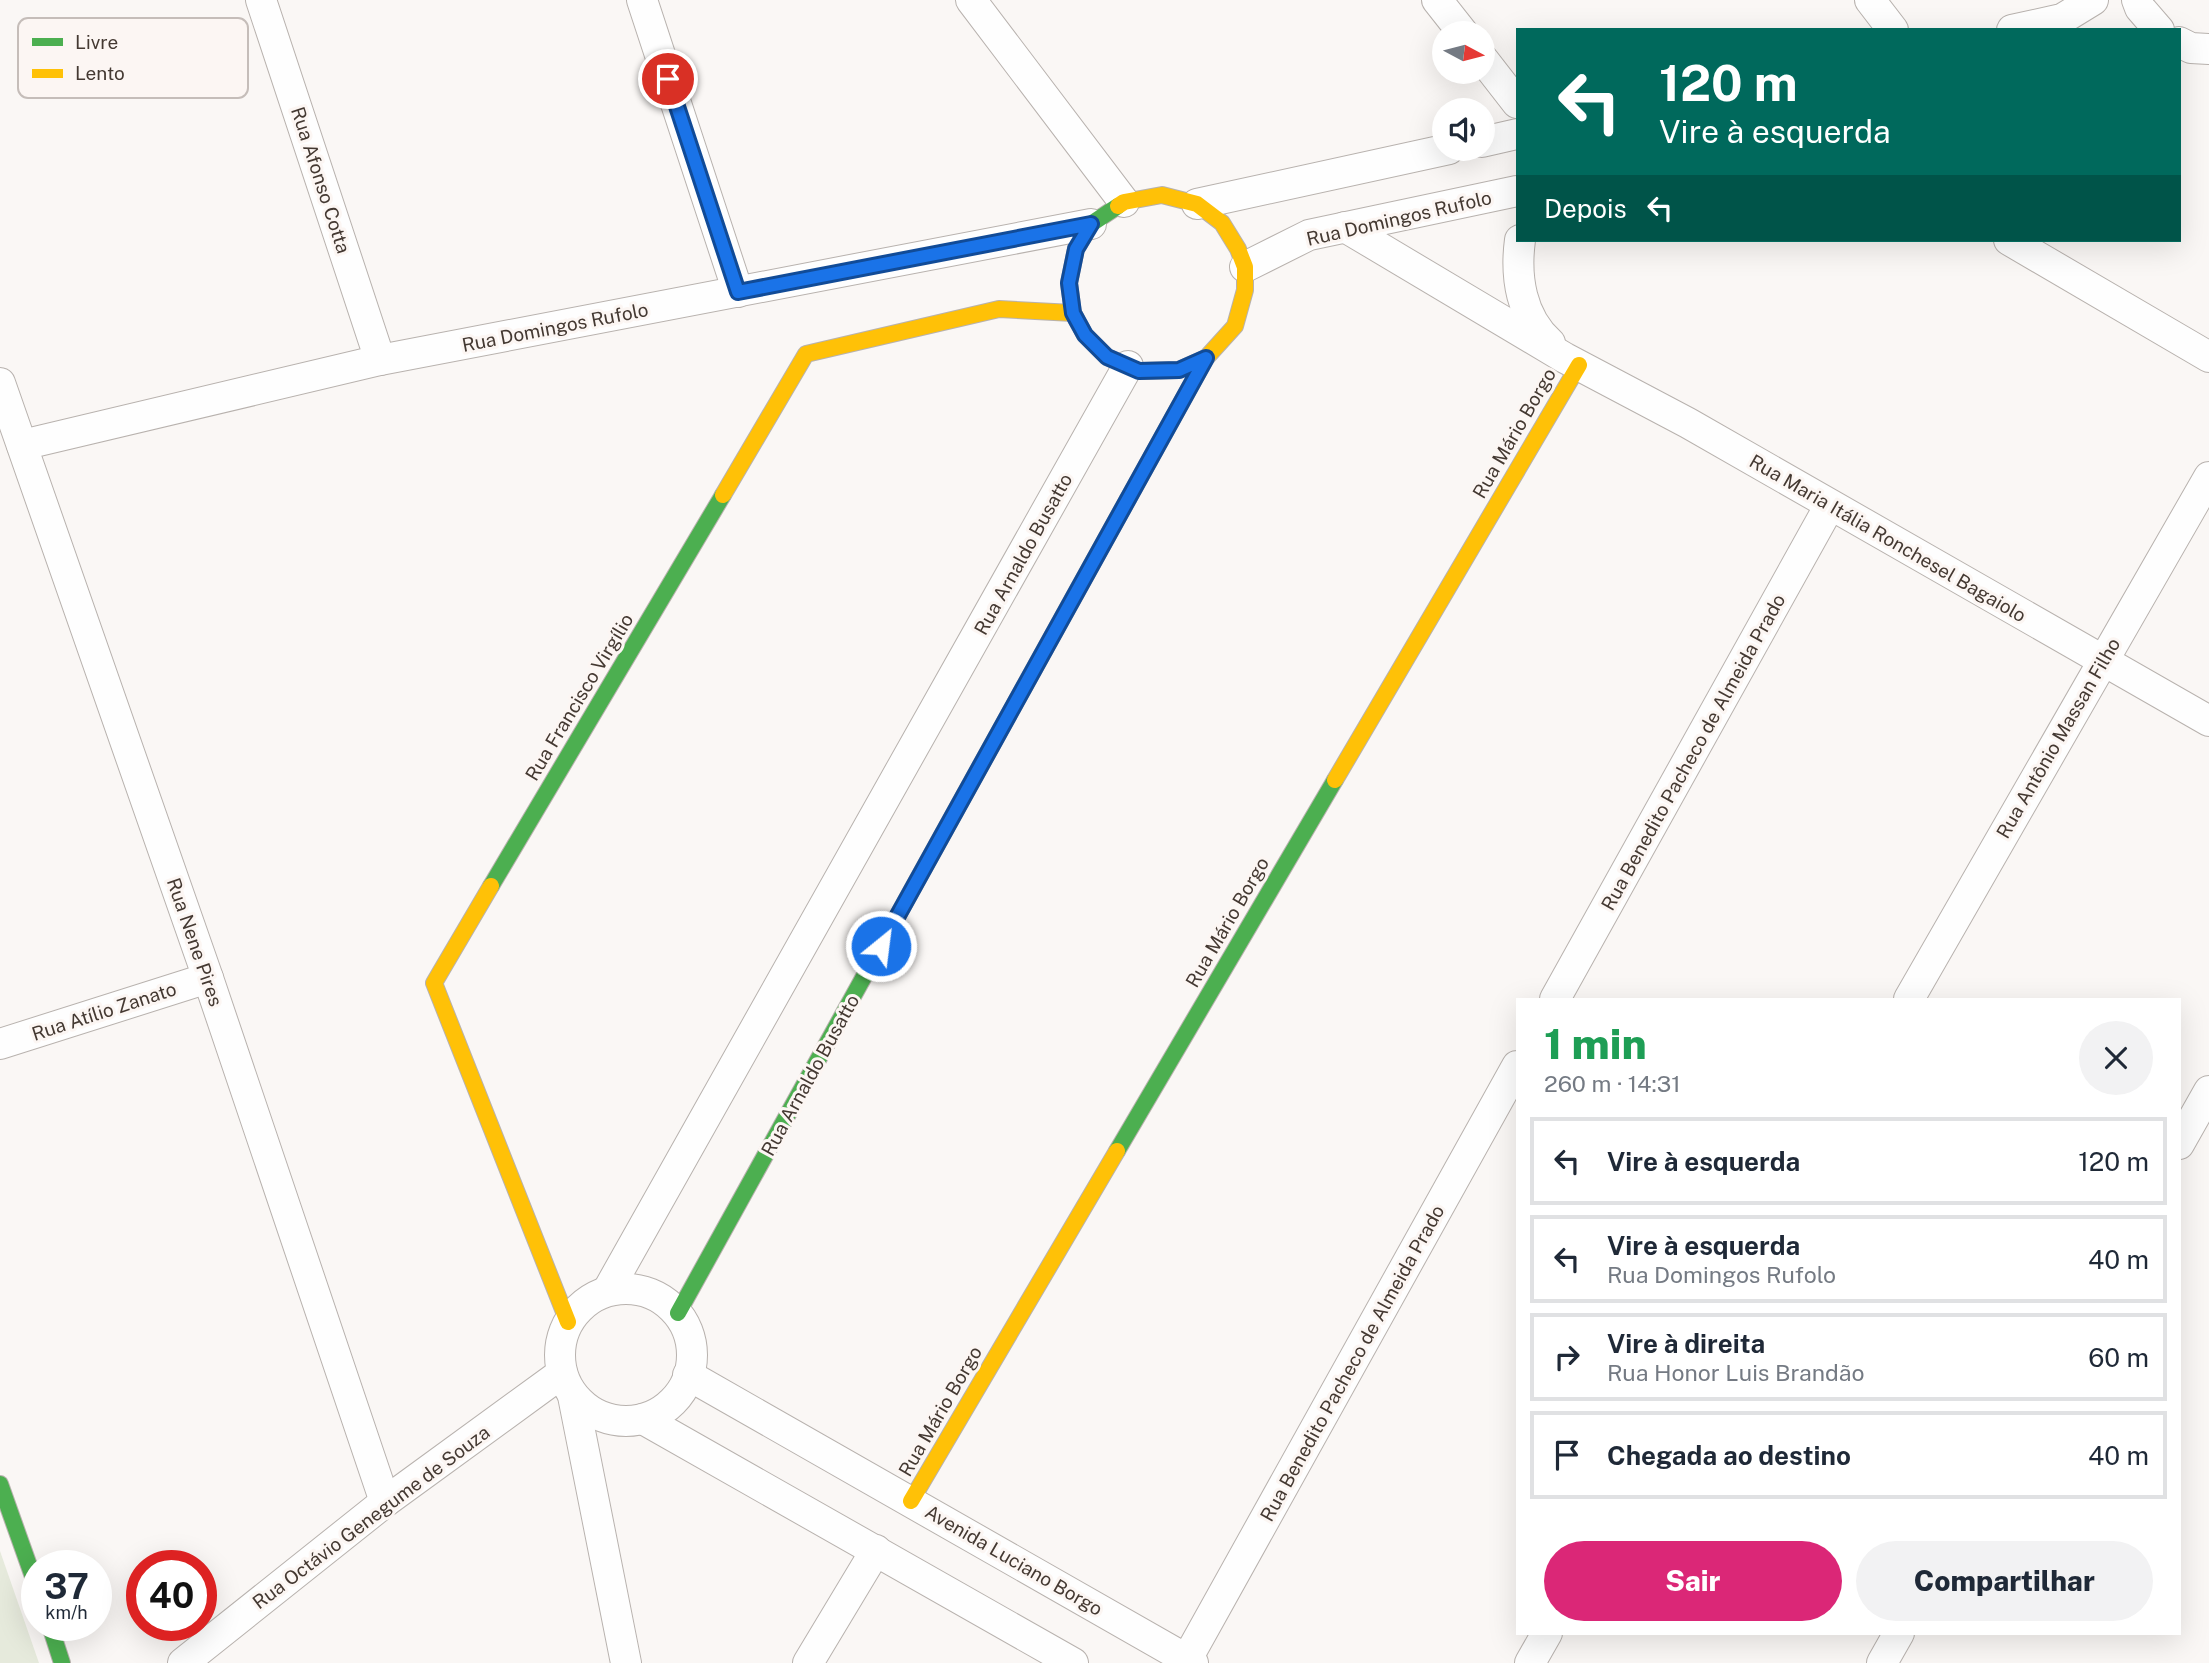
<!DOCTYPE html>
<html lang="pt">
<head>
<meta charset="utf-8">
<style>
  :root { --surface:#fff; --page:#f2f2f3; --text:#1f2937; --muted:#747a83; --line:#e0e1e3; --accent:#db2777 }
  body { margin:0; font-family:"Public Sans",sans-serif; background:var(--page); color:var(--text); height:100vh; display:flex; flex-direction:column; font-size:26px; white-space:nowrap }
  * { box-sizing:border-box; margin:0 }
  p { font-size:23px; color:var(--muted) }
  .icon { flex:none; width:38px; height:38px; fill:none; stroke:currentColor; stroke-width:2; stroke-linecap:round; stroke-linejoin:round }
  .map { position:relative; flex:1; overflow:hidden }
  .panel { position:absolute; left:1516px; top:998px; width:665px; height:637px; display:flex; flex-direction:column; background:var(--surface); border-radius:0px; box-shadow:0 7px 28px #0002 }
  .panel>* { flex:none }
  .top-card { position:absolute; left:1516px; top:28px; width:665px; height:214px; border-radius:0px; box-shadow:0 7px 28px #0002; background:#00695c; color:#fff; overflow:hidden }
  .needle { width:46px; rotate:97deg }
  .buttons { position:absolute; left:1432px; top:21px; display:grid; gap:14px }
  .buttons a { display:grid; place-items:center; width:63px; height:63px; border-radius:50%; background:var(--surface); box-shadow:0 7px 28px #0002; font-size:35px }
  .speed { position:absolute; left:21px; top:1550px; display:flex; gap:14px; font-size:35px; font-weight:700; text-align:center }
  .speed>* { display:grid; place-content:center; width:91px; height:91px; border-radius:50%; background:var(--surface); box-shadow:0 7px 28px #0002; line-height:1 }
  .speed small { font-size:18px; font-weight:400 }
  .speed .limit { border:10px solid #d22; background:#fff; color:#111 }
  .pin { position:absolute; display:grid; place-items:center; width:60px; height:60px; color:#fff; margin:-30px; border:4px solid #fff; border-radius:50%; box-shadow:0 2px 7px #0007 }
  .me { position:absolute; width:77px; margin:-38px; rotate:29deg; stroke-linejoin:round; filter:drop-shadow(0 0 5px #0008) }
  .turn { display:flex; align-items:center; gap:24px; height:147px; padding:0 28px; font-size:32px }
  .turn .icon { width:91px; height:91px; stroke-width:2.5 }
  .turn b { display:block; font-size:49px; line-height:60px }
  .then { display:flex; align-items:center; height:66px; padding:0 28px; background:#0003; gap:14px; font-size:26px }
  .round { display:grid; place-items:center; flex:none; width:74px; height:74px; border-radius:37px; background:var(--page) }
  .overview { display:flex; align-items:center; justify-content:space-between; height:119px; padding:0 28px }
  h1 { font-size:42px; font-weight:800; line-height:52px; color:#1e9e55 }
  .cta { display:flex; gap:14px; margin-top:auto; padding:14px 28px }
  .cta a { flex:1; height:80px; border-radius:42px; background:var(--accent); color:#fff; font-size:28px; font-weight:800; line-height:80px; text-align:center }
  .cta a+a { background:var(--page); color:var(--text) }
  ul { padding:0; list-style:none }
  li { display:flex; align-items:center; gap:21px; height:88px; margin:0 14px 10px; padding:0 14px; border:4px solid var(--line); border-radius:0px }
  li div { flex:1 }
  li b { display:block; font-size:26px }
  li em { font-style:normal }
  .map>svg:first-child { display:block }
</style>
</head>
<body>
<div class="map">
<svg width="2209" height="1663" viewBox="0 0 2209 1663">
  <rect width="100%" height="100%" fill="#faf7f5"/>
  <path fill="#e6eadc" d="M0,1551L39,1663H0Z"/>
  <g fill="none" stroke-linecap="round" stroke-linejoin="round">
    <g stroke="#b8b2ae" stroke-width="32">
      <g id="street">
        <path d="M261,0L380,360"/>
        <path d="M642,0L738,292"/>
        <path d="M971,0L1124,202"/>
        <path d="M1437,0L1463,33"/>
        <path d="M1870,0L1893,30"/>
        <path d="M2137,0L2140,8L2159,30"/>
        <path d="M2012,30L2062,19L2093,0"/>
        <path d="M2179,42L2191,48L2209,49"/>
        <path d="M1482,58L1517,103"/>
        <path d="M1482,142L1517,134"/>
        <path d="M1197,204L1449,149"/>
        <path d="M1345,227L1565,358L1688,423L2209,721"/>
        <path d="M1520,240C1515,277 1521,317 1550,343"/>
        <path d="M2009,240L2209,357"/>
        <path d="M1245,267L1309,235L1517,191"/>
        <path d="M0,383L208,978L385,1502"/>
        <path d="M22,445L380,360L1091,224"/>
        <path d="M1555,999L1830,505"/>
        <path d="M1909,999L2209,477"/>
        <path d="M0,1044L208,978"/>
        <path d="M2179,1144L2209,1091"/>
        <circle cx="626" cy="1355" r="66"/>
        <path d="M608,1290L1128,366"/>
        <path d="M688,1375L1193,1663"/>
        <path d="M573,1396L626,1663"/>
        <path d="M643,1419L1073,1663"/>
        <path d="M1187,1659L1517,1066"/>
        <path d="M183,1663L385,1502L562,1373"/>
        <path d="M808,1663L876,1550"/>
        <path d="M1530,1663L1547,1633"/>
        <path d="M1882,1663L1899,1633"/>
      </g>
    </g>
    <g stroke="#b8b2ae" stroke-width="18">
      <g id="fast">
        <path d="M1118,206L1091,224L1076,249L1069,283L1073,313L1085,335L1107,357L1139,371L1179,370L1206,358"/>
        <path d="M491,886L723,495"/>
        <path d="M1117,1151L1335,780"/>
        <path d="M678,1313L1128,499"/>
        <path d="M0,1484L37,1588"/>
        <path d="M50,1626L62,1663"/>
      </g>
    </g>
    <g stroke="#b8b2ae" stroke-width="18">
      <g id="slow">
        <path d="M1118,206L1124,202L1162,195L1197,204L1222,223L1238,249L1245,267V290L1235,326L1206,358L1128,499"/>
        <path d="M723,495L806,354L999,309L1073,313"/>
        <path d="M1335,780L1579,365"/>
        <path d="M491,886L434,983L568,1322"/>
        <path d="M911,1501L1117,1151"/>
      </g>
    </g>
    <use href="#street" stroke="#fefefe" stroke-width="30"/>
    <use href="#fast" stroke="#4caf50" stroke-width="16"/>
    <use href="#slow" stroke="#ffc107" stroke-width="16"/>
  </g>
  <g fill="none" stroke-linecap="round" stroke-linejoin="round">
    <g stroke="#114b97" stroke-width="18">
      <path id="route" d="M668,79L738,292L1091,224L1076,249L1069,283L1073,313L1085,335L1107,357L1139,371L1179,370L1206,358L881,946"/>
    </g>
    <use href="#route" stroke="#1a73e8" stroke-width="12"/>
  </g>
  <g text-anchor="middle" stroke-width="6" stroke-linejoin="round" paint-order="stroke">
    <g font-size="19" fill="#443932" stroke="#fcf6f3">
      <text transform="translate(321 180) rotate(72)" y="7">Rua Afonso Cotta</text>
      <text transform="translate(1399 218) rotate(-13)" y="7">Rua Domingos Rufolo</text>
      <text transform="translate(555 327) rotate(-11)" y="7">Rua Domingos Rufolo</text>
      <text transform="translate(1514 433) rotate(-60)" y="7">Rua Mário Borgo</text>
      <text transform="translate(1888 538) rotate(30)" y="7">Rua Maria Itália Ronchesel Bagaiolo</text>
      <text transform="translate(1023 554) rotate(-61)" y="7">Rua Arnaldo Busatto</text>
      <text transform="translate(579 697) rotate(-59)" y="7">Rua Francisco Virgílio</text>
      <text transform="translate(2058 738) rotate(-60)" y="7">Rua Antônio Massan Filho</text>
      <text transform="translate(1693 752) rotate(-61)" y="7">Rua Benedito Pacheco de Almeida Prado</text>
      <text transform="translate(1227 922) rotate(-60)" y="7">Rua Mário Borgo</text>
      <text transform="translate(195 942) rotate(71)" y="7">Rua Nene Pires</text>
      <text transform="translate(104 1011) rotate(-18)" y="7">Rua Atílio Zanato</text>
      <text transform="translate(810 1075) rotate(-61)" y="7">Rua Arnaldo Busatto</text>
      <text transform="translate(1352 1363) rotate(-61)" y="7">Rua Benedito Pacheco de Almeida Prado</text>
      <text transform="translate(940 1411) rotate(-60)" y="7">Rua Mário Borgo</text>
      <text transform="translate(371 1517) rotate(-37)" y="7">Rua Octávio Genegume de Souza</text>
      <text transform="translate(1014 1560) rotate(30)" y="7">Avenida Luciano Borgo</text>
    </g>
  </g>
  <rect x="18" y="18" width="230" height="80" rx="10" fill="#fcf6f3" stroke="#c5bdb9" stroke-width="2"/>
  <rect x="32" y="38" width="31" height="8" fill="#4caf50"/>
  <rect x="32" y="69" width="31" height="9" fill="#ffc107"/>
  <g font-size="19" fill="#443932">
    <text x="75" y="49">Livre</text>
    <text x="75" y="80">Lento</text>
  </g>
</svg>
<div class="buttons">
<a><svg class="needle" viewBox="-14 -14 28 28"><path d="M0-13l5 13h-10z" fill="#e53935"/><path d="M0 13l5-13h-10z" fill="#747a83"/></svg></a>
<a><svg class="icon" aria-label="sound" viewBox="0 0 24 24"><path d="M4 9h4l5-4v14l-5-4H4zM17 9q2 3 0 6"/></svg></a>
</div>
<div class="speed"><div>37<small>km/h</small></div><div class="limit">40</div></div>
<div class="pin" style="left:668px;top:79px;background:#d93025"><svg class="icon" aria-label="arrive" viewBox="0 0 24 24"><path d="M6 21V4h12l-3 4 3 4H6"/></svg></div>
<svg class="me" style="left:881px;top:946px" viewBox="-20 -20 40 40"><circle r="17" fill="#1a73e8" stroke="#fff" stroke-width="3"/><path d="M0-11L8 9 0 5-8 9z" fill="#fff"/></svg>
<div class="top-card">
<div class="turn"><svg class="icon" aria-label="left" viewBox="0 0 24 24"><path d="M17 20v-9H6M10 6l-5 5 5 5"/></svg><div><b>120 m</b>Vire à esquerda</div></div>
<div class="then">Depois<svg class="icon" aria-label="left" viewBox="0 0 24 24"><path d="M17 20v-9H6M10 6l-5 5 5 5"/></svg></div>
</div>
<section class="panel">
<div class="overview"><div><h1>1 min</h1><p>260 m · 14:31</p></div><a class="round"><svg class="icon" aria-label="close" viewBox="0 0 24 24"><path d="M6 6l12 12M18 6L6 18"/></svg></a></div>
<ul>
<li><svg class="icon" aria-label="left" viewBox="0 0 24 24"><path d="M17 20v-9H6M10 6l-5 5 5 5"/></svg><div><b>Vire à esquerda</b></div><em>120 m</em></li>
<li><svg class="icon" aria-label="left" viewBox="0 0 24 24"><path d="M17 20v-9H6M10 6l-5 5 5 5"/></svg><div><b>Vire à esquerda</b><p>Rua Domingos Rufolo</p></div><em>40 m</em></li>
<li><svg class="icon" aria-label="right" viewBox="0 0 24 24"><path d="M7 20v-9h11M14 6l5 5-5 5"/></svg><div><b>Vire à direita</b><p>Rua Honor Luis Brandão</p></div><em>60 m</em></li>
<li><svg class="icon" aria-label="arrive" viewBox="0 0 24 24"><path d="M6 21V4h12l-3 4 3 4H6"/></svg><div><b>Chegada ao destino</b></div><em>40 m</em></li>
</ul>
<div class="cta"><a>Sair</a><a>Compartilhar</a></div>
</section>
</div>
</body>
</html>
